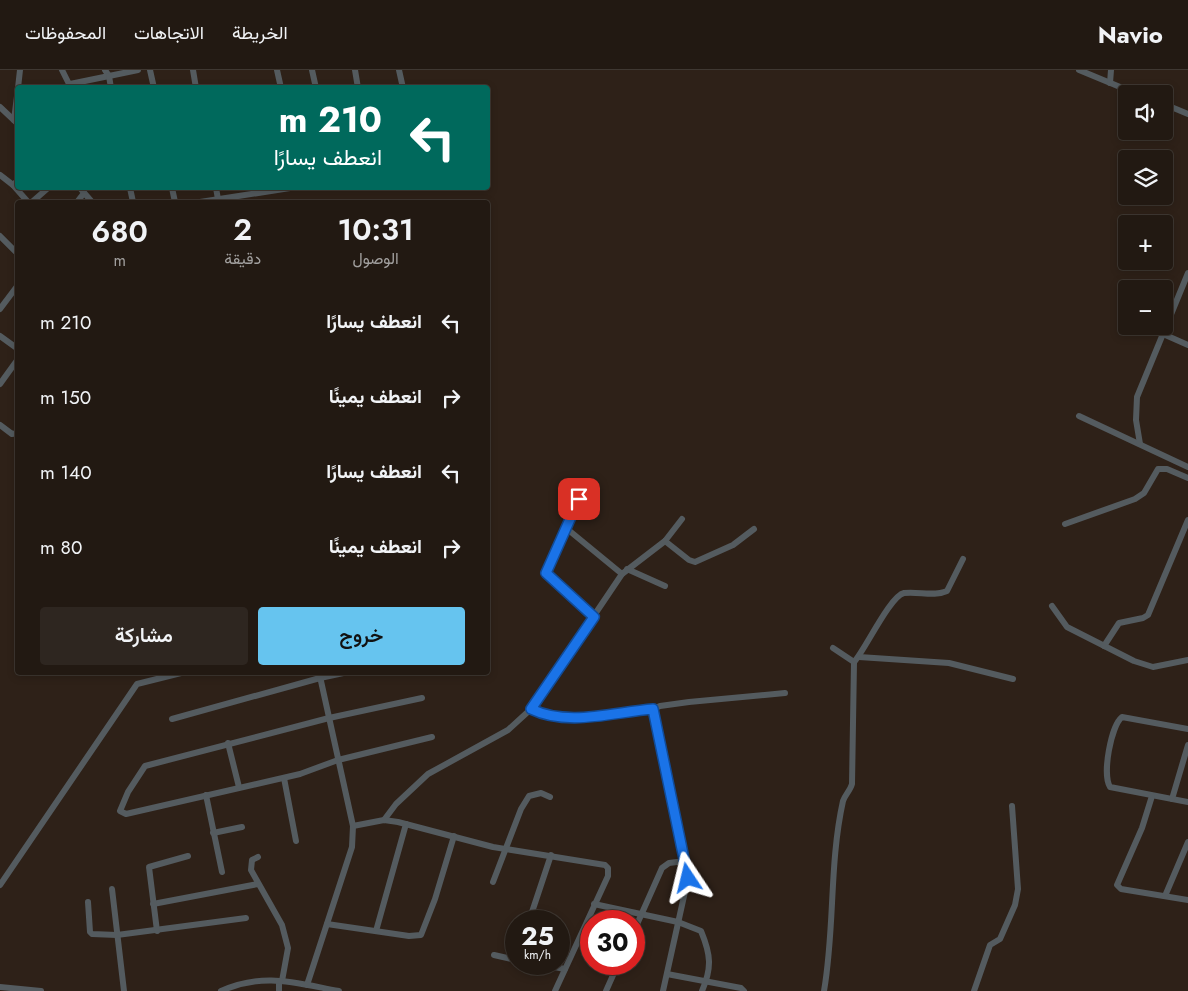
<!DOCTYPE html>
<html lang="ar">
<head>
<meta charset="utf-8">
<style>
  :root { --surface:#221912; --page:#2e2620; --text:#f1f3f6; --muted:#a2a09f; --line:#3f3832; --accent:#66c4ef }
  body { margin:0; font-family:Jost,Vazirmatn,sans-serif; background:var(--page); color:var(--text); direction:rtl; height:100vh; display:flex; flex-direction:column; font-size:19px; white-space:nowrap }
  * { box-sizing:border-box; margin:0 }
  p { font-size:16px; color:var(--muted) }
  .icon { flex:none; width:28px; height:28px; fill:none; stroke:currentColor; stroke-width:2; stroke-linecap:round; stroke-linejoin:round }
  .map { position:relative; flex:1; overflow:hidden; direction:ltr }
  .side { position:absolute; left:15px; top:130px; width:475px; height:475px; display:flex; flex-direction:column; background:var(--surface); border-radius:5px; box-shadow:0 2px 8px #0003,0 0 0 1px var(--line); direction:rtl }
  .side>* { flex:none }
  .top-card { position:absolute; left:15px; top:15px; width:475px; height:105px; border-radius:5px; box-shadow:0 2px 8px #0003,0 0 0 1px var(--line); direction:rtl; background:#00695c; color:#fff; overflow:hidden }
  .tools { position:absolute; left:1118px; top:15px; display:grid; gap:10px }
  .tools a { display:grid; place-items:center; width:55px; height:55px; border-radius:5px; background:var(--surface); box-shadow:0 2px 8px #0003,0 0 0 1px var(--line); font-size:25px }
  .speed { position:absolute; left:505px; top:840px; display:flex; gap:10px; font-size:25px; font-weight:700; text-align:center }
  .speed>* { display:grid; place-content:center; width:65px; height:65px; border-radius:50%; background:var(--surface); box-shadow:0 2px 8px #0003,0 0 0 1px var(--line); line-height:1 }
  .speed small { font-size:12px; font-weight:400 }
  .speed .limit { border:8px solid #d22; background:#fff; color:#111 }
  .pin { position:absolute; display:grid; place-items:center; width:42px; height:42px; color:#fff; margin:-21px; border-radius:10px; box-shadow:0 2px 8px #0006 }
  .me { position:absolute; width:55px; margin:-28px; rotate:350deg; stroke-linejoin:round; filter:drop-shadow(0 0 4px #0008) }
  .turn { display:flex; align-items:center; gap:18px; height:105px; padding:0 25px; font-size:22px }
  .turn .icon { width:65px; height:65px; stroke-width:2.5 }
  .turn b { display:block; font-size:35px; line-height:42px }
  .eta { display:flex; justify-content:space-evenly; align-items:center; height:85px; text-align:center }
  .eta b { font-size:30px; font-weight:600; line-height:35px }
  .primary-button { display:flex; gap:10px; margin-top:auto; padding:10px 25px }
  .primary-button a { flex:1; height:58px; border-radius:5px; background:var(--accent); color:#111; font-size:20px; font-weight:600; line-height:58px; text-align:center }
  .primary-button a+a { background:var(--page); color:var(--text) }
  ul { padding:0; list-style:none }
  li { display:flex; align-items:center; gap:15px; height:75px; padding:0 25px }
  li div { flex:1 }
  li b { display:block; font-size:19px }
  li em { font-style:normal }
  header { display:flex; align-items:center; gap:30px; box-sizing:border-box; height:70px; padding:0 25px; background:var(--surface); border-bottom:1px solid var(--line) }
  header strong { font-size:24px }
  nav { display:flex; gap:28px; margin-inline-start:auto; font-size:18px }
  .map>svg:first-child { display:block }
</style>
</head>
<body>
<header>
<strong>Navio</strong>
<nav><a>الخريطة</a><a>الاتجاهات</a><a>المحفوظات</a></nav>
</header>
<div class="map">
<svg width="1188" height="921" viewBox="0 0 1188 921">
  <rect width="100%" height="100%" fill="#2e2118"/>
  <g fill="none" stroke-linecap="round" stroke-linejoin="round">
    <g stroke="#545b5f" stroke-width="6">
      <path d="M62,0L70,16"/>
      <path d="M150,0L154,18"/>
      <path d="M193,0L196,18"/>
      <path d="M277,0L281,18"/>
      <path d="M312,0L316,18"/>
      <path d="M355,0L358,18"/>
      <path d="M399,0L403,18"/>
      <path d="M1079,0L1137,24"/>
      <path d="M1110,13L1111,0"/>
      <path d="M70,14L109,6L105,0"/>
      <path d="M18,18L20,0"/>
      <path d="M111,18L109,6L138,0"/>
      <path d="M1164,34L1188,44"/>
      <path d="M0,37L18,54"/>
      <path d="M14,50L18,18"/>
      <path d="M0,105L13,115"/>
      <path d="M18,110L13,115L28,132"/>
      <path d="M80,118L92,132"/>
      <path d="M130,118L133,132"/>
      <path d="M172,118L175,132"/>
      <path d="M216,118L218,129"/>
      <path d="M32,132L48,118"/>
      <path d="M77,132L84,123"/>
      <path d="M200,132L290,118"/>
      <path d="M0,166L18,184"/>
      <path d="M0,239L18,215"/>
      <path d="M1145,256L1188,275"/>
      <path d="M0,266L18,279"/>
      <path d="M0,314L18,289"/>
      <path d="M1079,346L1188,397"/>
      <path d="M0,355L12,364L18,363"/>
      <path d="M1140,374L1136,350L1137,327L1188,203"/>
      <path d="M586,415L546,503L594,547"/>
      <path d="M1065,454L1135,429L1144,423L1158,399H1167L1188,408"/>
      <path d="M566,458L622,504"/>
      <path d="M665,471L689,490L695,492L733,475L754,459"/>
      <path d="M627,499L665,516"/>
      <path d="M1052,536L1067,557L1134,591L1153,597L1188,590"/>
      <path d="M1104,576L1119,553L1143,548L1148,545L1188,450"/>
      <path d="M833,578L854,592"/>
      <path d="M859,587L949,593L1013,609"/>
      <path d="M422,628L329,648L145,696L128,722L120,741L126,744L300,704L338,690L432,667"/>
      <path d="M531,639C568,657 614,642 653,639"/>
      <path d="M172,649L320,608L348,602"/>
      <path d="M1188,659L1122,647C1111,656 1102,704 1110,717L1188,732"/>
      <path d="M228,673L239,717"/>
      <path d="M284,708L296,771"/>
      <path d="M206,725L222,802"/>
      <path d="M1152,726L1142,758L1117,815L1121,819L1188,830"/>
      <path d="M1172,729L1188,675"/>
      <path d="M384,750L396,734L428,704L508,660L531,639L622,504L665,471L682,449"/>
      <path d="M353,756L384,750L398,752L493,777L605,795L608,798V806L555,921"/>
      <path d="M213,763L242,757"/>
      <path d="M258,787L252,790L251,800L282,855L288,878L282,911"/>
      <path d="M493,812L521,739L529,726L541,723L550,727"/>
      <path d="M0,815L137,614L185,602"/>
      <path d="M112,819L124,921"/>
      <path d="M1165,826L1188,772"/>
      <path d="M88,832L90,862L92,864L117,865L246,848"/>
      <path d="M153,834L258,814"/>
      <path d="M594,834L678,852L701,861C711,885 712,898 702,921"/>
      <path d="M529,851L551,785"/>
      <path d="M327,854L409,866L421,865L435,829L454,766"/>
      <path d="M157,861L149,797L188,786"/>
      <path d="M376,861L406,754"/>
      <path d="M634,861L662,798L669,793L685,791"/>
      <path d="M494,885L516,890"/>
      <path d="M538,894L565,899"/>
      <path d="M667,904L741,918L744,921"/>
      <path d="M279,911V921"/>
      <path d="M307,915L352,777L353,756L319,602"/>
      <path d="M0,917L41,921"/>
      <path d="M221,921C264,902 295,913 339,921"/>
      <path d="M606,921L618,894"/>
      <path d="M663,921L688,808L653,639L660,636L689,632L785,623"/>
      <path d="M824,921C835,858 829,794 843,731C845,725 850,721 852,714L854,592C865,580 890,526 904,523C918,521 934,527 947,521L963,489"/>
      <path d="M974,921L990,875L1000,869L1015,835L1018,819L1012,736"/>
    </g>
  </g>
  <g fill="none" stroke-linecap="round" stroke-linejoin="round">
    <g stroke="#114b97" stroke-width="12">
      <path id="route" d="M579,429L546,503L594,547L531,639C568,657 614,642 653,639L688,808"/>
    </g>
    <use href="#route" stroke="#1a73e8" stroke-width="9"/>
  </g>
</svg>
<div class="tools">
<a><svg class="icon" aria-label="sound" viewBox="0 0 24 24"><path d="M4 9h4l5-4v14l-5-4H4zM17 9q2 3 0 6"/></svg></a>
<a><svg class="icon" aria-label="layers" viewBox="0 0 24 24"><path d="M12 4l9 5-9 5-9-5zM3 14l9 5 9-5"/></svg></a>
<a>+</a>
<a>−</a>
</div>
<div class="speed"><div>25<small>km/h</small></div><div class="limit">30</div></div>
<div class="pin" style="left:579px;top:429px;background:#d93025"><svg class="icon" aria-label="arrive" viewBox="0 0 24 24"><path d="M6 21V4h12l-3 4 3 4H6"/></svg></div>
<svg class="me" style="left:688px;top:808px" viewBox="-20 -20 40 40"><path d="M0-17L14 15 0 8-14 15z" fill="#1a73e8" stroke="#fff" stroke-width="4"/></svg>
<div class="top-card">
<div class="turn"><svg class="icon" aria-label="left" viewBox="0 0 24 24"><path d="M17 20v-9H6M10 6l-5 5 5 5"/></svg><div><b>210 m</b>انعطف يسارًا</div></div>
</div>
<section class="side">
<div class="eta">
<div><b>10:31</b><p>الوصول</p></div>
<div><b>2</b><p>دقيقة</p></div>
<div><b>680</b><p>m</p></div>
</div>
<ul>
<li><svg class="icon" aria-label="left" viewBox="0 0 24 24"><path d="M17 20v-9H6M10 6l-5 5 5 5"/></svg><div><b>انعطف يسارًا</b></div><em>210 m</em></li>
<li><svg class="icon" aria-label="right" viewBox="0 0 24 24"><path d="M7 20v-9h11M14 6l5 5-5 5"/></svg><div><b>انعطف يمينًا</b></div><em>150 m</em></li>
<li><svg class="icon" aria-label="left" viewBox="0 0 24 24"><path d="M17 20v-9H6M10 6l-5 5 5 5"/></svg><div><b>انعطف يسارًا</b></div><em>140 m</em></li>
<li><svg class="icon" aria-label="right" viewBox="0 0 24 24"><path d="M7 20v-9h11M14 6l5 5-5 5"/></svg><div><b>انعطف يمينًا</b></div><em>80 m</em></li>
</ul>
<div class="primary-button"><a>خروج</a><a>مشاركة</a></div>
</section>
</div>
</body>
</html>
